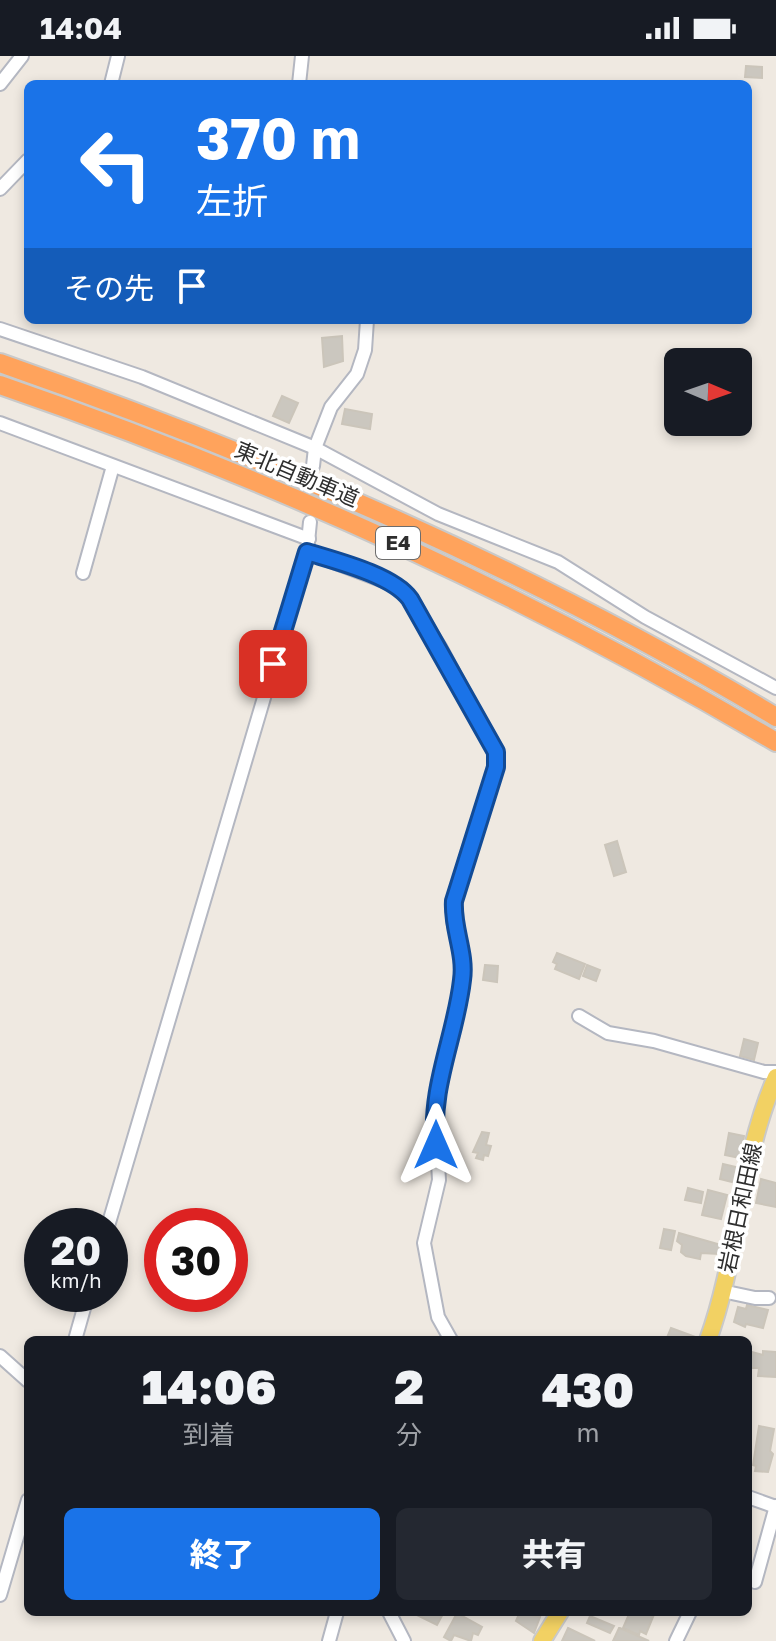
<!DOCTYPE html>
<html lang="ja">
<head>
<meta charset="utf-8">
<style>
  :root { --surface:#171b24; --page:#242831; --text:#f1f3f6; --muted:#9ea1a6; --accent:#1a73e8 }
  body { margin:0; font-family:"Golos Text","Noto Sans JP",sans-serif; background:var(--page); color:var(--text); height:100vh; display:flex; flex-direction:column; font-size:30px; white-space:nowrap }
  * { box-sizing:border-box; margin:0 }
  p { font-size:26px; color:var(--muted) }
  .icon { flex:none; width:44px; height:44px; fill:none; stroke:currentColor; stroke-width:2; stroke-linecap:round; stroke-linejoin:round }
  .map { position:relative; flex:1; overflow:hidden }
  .sheet { position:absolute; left:24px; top:1280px; width:728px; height:280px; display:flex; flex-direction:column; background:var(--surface); border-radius:12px; box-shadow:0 4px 12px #0003 }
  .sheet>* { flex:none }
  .banner { position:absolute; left:24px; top:24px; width:728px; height:244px; border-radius:12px; box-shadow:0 4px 12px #0003; background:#1a73e8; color:#fff; overflow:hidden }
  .needle { width:52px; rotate:92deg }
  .controls { position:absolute; left:664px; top:292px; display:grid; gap:16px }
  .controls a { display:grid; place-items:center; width:88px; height:88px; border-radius:12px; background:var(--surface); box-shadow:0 4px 12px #0003; font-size:40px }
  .speed { position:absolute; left:24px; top:1152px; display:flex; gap:16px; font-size:40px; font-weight:700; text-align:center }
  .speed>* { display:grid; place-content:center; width:104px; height:104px; border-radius:50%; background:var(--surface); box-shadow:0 4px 12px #0003; line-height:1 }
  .speed small { font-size:20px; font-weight:400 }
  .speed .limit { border:12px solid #d22; background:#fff; color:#111 }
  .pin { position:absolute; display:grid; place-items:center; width:68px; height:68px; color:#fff; margin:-34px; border-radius:16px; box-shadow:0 4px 12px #0006 }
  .me { position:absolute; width:88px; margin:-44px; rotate:0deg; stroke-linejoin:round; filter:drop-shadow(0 0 6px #0008) }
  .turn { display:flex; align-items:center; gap:28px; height:168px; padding:0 40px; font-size:36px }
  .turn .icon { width:104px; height:104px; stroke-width:2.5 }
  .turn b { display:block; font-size:56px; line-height:68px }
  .then { display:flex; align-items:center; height:76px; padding:0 40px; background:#0003; gap:16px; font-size:30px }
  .eta { display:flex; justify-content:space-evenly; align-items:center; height:136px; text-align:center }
  .eta b { font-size:48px; font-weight:800; line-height:56px }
  .cta { display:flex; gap:16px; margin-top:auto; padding:16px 40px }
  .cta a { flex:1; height:92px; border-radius:12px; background:var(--accent); color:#fff; font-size:32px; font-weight:800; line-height:92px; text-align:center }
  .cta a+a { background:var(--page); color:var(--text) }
  .status { display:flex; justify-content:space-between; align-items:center; height:56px; padding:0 40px; background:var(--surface); direction:ltr }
  .status svg { height:22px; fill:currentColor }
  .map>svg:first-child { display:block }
</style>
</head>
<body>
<div class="status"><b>14:04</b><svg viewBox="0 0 49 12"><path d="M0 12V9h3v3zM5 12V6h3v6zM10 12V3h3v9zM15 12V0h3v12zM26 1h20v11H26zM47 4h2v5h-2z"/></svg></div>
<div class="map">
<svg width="776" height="1585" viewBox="0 0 776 1585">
  <rect width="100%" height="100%" fill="#efe9e1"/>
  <g fill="#cbc7bf" stroke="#cbc5ba" stroke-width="2">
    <path d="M746,10L762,11V22L745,21Z"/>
    <path d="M342,280L343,305L324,311L322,282Z"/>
    <path d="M282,340L298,347L289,367L273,360Z"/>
    <path d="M345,353L372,358L370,373L342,368Z"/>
    <path d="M617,785L626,816L614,820L605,789Z"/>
    <path d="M557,897L585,908L579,923L555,913L557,908L553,906Z"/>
    <path d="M485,909L498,910L497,926L483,924Z"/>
    <path d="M587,909L600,914L596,925L583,920Z"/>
    <path d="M744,983L758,987L754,1004L740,1000Z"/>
    <path d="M482,1076L489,1077L486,1089L491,1090L488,1100L484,1099L483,1104L476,1102L478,1097L473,1096Z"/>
    <path d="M729,1077L744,1080L740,1102L725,1099Z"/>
    <path d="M723,1108L740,1112L736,1127L720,1123Z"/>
    <path d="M761,1123L776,1127V1151L756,1147Z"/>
    <path d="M688,1132L703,1136L701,1147L685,1144Z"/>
    <path d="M708,1134L727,1139L721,1163L702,1159Z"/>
    <path d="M664,1173L675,1175L671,1194L660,1192Z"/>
    <path d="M679,1177L721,1189L719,1198L701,1197L700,1203L686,1200L681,1196L682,1189L677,1185Z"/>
    <path d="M747,1249L768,1254L763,1272L746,1268L745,1271L734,1266L738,1251L746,1253Z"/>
    <path d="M671,1272L698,1282V1284H666Z"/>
    <path d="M748,1295L763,1299V1295L776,1296V1321L758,1320L759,1312H750L748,1316Z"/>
    <path d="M759,1370L774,1373L770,1395L773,1398L768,1416L755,1415L756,1410L753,1409Z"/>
    <path d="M419,1556H444L437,1569L417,1559Z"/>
    <path d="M520,1556L540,1561L534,1577L516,1565Z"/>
    <path d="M630,1556H655L646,1578L640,1575L639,1579L623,1572Z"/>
    <path d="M457,1557L482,1571L478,1579L473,1577L471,1585L454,1579L451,1585L444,1581Z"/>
    <path d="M590,1560L614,1570L610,1577L587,1567Z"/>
    <path d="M568,1572L595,1585H562Z"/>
    <path d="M619,1572H620L649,1585H613Z"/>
  </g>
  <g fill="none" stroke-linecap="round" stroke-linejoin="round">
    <g stroke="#b4b7c1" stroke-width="16">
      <g id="minor">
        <path d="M0,28L22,0"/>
        <path d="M111,28L118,0"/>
        <path d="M299,28L302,0"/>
        <path d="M0,133L28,104"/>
        <path d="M0,273L142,321L315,392L438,458L558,506L645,561L776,632"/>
        <path d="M0,367L309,483"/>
        <path d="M313,410L315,392L331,351L357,318L365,294L367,264"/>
        <path d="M307,496L402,532L440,591L496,696V711L454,845L453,865L463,903L462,925L435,1056L439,1124L424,1187L438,1261L451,1284"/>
        <path d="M83,517L113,410"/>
        <path d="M579,960L608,977L654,985L764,1016H776"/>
        <path d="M108,1170L307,496L310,466"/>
        <path d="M722,1235L755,1242H769"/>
        <path d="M75,1284L88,1238"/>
        <path d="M0,1300L28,1325"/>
        <path d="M748,1441L776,1451"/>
        <path d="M748,1523L755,1526L776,1450"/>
        <path d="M0,1539L28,1444"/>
        <path d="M389,1556L404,1585"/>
        <path d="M329,1585L337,1556"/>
        <path d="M676,1585L690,1556"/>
      </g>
    </g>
    <g stroke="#c9c9c9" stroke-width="20">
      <g id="major">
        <path d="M708,1284C739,1199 739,1105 776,1021"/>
        <path d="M542,1585L560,1556"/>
      </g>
    </g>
    <g stroke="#c9c9c9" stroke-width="22">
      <g id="highway">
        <path d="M0,307C269,401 531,514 776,661"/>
        <path d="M0,329C271,422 530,541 776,686"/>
      </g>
    </g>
    <use href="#minor" stroke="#fff" stroke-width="12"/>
    <use href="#major" stroke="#f2d163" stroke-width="16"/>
    <use href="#highway" stroke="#ffa35c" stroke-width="18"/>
  </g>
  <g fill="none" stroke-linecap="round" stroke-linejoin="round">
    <g stroke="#114b97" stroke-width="20">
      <path id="route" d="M273,608L307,496C336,505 393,519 410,543L496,696V711L454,845C452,872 466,897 462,924C456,979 429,1033 436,1089"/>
    </g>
    <use href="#route" stroke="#1a73e8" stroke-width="14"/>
  </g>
  <g text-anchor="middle" stroke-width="7" stroke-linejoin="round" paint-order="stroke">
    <rect fill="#fff" stroke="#6d6d6d" stroke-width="2" x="376" y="471" width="44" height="32" rx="6"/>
    <g font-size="20" font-weight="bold" fill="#2e2e2e">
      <text x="398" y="494">E4</text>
    </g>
    <g font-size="22" fill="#2e2e2e" stroke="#fff">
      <text transform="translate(297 418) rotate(23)" y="8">東北自動車道</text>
      <text transform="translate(740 1152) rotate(-78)" y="8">岩根日和田線</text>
    </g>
  </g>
</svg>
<div class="controls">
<a><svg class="needle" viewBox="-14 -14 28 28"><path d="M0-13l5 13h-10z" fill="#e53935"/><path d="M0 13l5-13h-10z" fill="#9ea1a6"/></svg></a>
</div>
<div class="speed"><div>20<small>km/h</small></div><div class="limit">30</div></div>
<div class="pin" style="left:273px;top:608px;background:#d93025"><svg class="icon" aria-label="arrive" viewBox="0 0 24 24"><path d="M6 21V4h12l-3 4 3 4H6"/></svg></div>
<svg class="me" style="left:436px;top:1089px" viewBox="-20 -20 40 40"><path d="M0-17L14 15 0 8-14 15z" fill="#1a73e8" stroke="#fff" stroke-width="4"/></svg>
<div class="banner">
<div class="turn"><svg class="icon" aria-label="left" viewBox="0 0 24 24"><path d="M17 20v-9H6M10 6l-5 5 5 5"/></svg><div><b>370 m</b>左折</div></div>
<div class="then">その先<svg class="icon" aria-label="arrive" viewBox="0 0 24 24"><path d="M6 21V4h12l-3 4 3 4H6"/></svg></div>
</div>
<section class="sheet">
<div class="eta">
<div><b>14:06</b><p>到着</p></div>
<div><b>2</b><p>分</p></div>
<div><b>430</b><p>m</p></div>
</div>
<div class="cta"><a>終了</a><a>共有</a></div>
</section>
</div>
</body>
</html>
